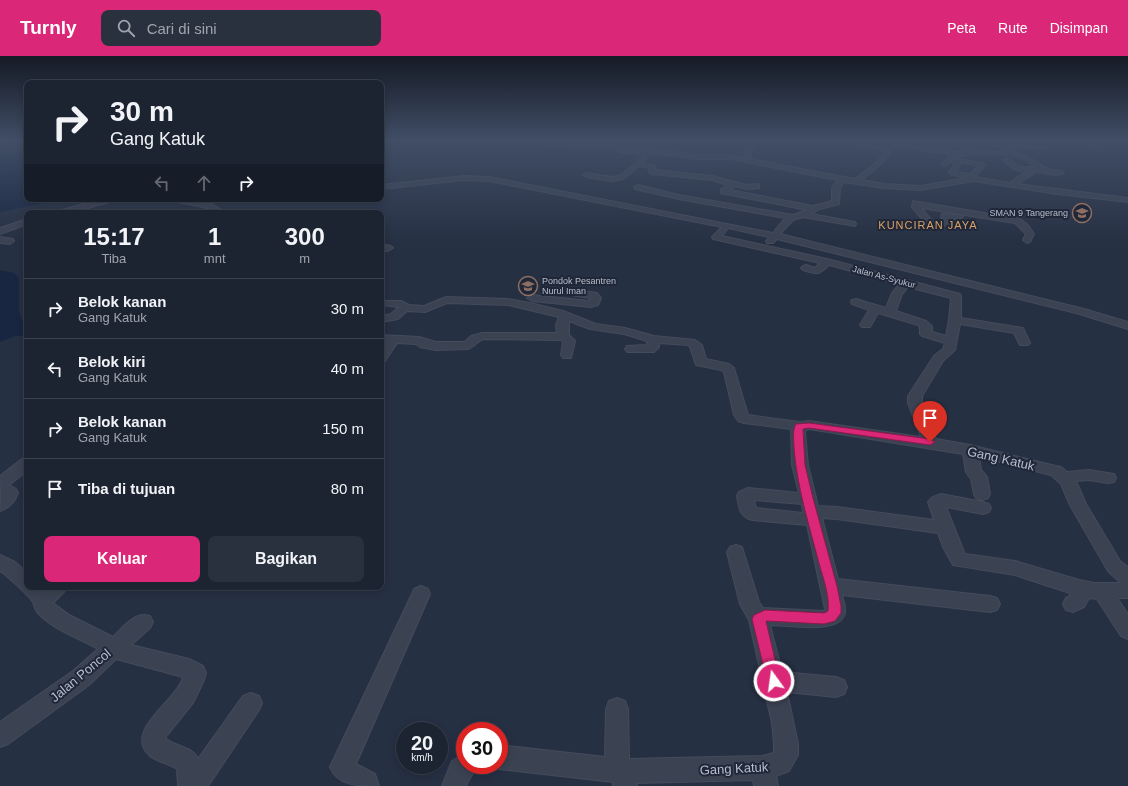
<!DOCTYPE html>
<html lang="id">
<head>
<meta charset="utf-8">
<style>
  :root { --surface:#1c2432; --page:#29303e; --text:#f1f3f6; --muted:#a0a4ac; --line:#3a414d; --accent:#db2777 }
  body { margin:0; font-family:Arial,sans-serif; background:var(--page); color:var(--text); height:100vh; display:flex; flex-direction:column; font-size:15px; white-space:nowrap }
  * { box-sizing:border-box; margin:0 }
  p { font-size:13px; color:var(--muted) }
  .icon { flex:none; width:22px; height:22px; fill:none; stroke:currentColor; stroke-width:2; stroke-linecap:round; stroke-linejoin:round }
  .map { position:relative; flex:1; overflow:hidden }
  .details { position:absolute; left:24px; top:154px; width:360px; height:380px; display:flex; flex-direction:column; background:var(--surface); border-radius:8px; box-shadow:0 2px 10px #0003,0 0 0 1px var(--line) }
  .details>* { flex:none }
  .banner { position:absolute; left:24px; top:24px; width:360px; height:122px; border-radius:8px; box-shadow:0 2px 10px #0003,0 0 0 1px var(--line); background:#1c2432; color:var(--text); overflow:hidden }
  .speed { position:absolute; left:396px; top:666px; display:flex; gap:8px; font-size:20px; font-weight:700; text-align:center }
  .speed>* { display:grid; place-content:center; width:52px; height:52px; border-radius:50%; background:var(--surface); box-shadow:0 2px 10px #0003,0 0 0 1px var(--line); line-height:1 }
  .speed small { font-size:10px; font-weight:400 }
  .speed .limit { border:6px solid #d22; background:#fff; color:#111 }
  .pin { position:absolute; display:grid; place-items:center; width:34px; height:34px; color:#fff; margin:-41px -17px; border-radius:50% 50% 50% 0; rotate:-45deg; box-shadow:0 0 4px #0007 }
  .pin .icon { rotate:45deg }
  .me { position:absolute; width:44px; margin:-22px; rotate:346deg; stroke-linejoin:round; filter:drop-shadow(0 0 3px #0008) }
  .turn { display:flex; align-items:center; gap:14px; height:84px; padding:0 20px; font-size:18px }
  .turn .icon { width:52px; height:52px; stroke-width:2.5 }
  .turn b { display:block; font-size:28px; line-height:34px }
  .lanes { display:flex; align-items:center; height:38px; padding:0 20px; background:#0003; justify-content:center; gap:20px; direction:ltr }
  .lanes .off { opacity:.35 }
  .eta { display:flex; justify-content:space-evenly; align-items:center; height:68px; text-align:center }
  .eta b { font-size:24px; font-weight:700; line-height:28px }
  .primary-button { display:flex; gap:8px; margin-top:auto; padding:8px 20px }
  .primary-button a { flex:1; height:46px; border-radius:8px; background:var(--accent); color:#fff; font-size:16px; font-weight:700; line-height:46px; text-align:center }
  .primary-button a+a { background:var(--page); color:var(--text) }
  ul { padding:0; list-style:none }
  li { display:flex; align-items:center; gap:12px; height:60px; padding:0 20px; border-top:1px solid var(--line) }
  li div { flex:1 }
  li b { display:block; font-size:15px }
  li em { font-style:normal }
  header { display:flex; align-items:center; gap:24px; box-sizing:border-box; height:56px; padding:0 20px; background:var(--accent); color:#fff }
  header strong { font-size:19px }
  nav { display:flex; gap:22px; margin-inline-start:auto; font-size:14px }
  .search { width:280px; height:36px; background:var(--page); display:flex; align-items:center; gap:10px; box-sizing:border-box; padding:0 14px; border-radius:8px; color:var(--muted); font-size:15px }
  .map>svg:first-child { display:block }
</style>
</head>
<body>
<header>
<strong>Turnly</strong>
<div class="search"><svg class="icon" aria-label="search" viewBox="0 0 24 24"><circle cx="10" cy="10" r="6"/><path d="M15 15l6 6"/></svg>Cari di sini</div>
<nav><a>Peta</a><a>Rute</a><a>Disimpan</a></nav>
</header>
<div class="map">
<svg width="1128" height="730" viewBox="0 0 1128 730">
  <rect width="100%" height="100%" fill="#263043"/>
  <g fill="#192641">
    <path d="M27,96V143H64L0,156V97Z"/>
    <path d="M0,214L14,217L19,222V256L22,264L27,265V280H15L0,286Z"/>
  </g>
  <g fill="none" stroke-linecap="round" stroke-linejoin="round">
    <g stroke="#444b5b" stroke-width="2">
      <g id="minor">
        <path d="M435,85H442L432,90L427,89Z"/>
        <path d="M489,85L613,87L620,90L623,93L669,95L694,99H731L744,102L746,91L753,85H759L752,92L750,103L855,123L879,104L886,94L843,87L840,85H852L888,91L893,85H899L898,87L959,96L967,94L1006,96L991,85H998L1002,88L1046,90L1047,91L1044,93L1007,91L1016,97L1027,100L1048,113L1061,115L1064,117C1058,122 1040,115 1032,115L1034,117L1033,118L1017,128L1128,142V146L1057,138L974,125L921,134L884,132L844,126L840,132L839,148L820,153L811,158L855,166L856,168L855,170L803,161L793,164L780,178L1084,253L1128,266V273L1076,257L777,183L773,187H767L766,185L769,181L728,172L722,180L827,203L960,238L961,240V262L1023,272L1030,287L1028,289H1020L1014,277L960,268L955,294L943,305L922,340V347L936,383L970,389L1056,410L1061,411L1067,416L1089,414L1114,418L1116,422L1114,426L1108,427L1089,424L1076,425L1086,448L1120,505L1128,511V542H1117L1128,558V583L1121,580L1097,543L1089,542L1084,551L1073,556L1066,554L1063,548L1066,542L1070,540V537L1015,519L953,509L943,491L938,477L837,463L822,462L838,523L990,540L997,542L1000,548L997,554L990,556L842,539C843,544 846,551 845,557C840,579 787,569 770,569L782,616L836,621L844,624L847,631L844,638L836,641L787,636L798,688V699L789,715L776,720L778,730H754L753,724L637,727V730H613V726L499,713L491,709H499V689L605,701L606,653L609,645L617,642L625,645L628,653L629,703L762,700L774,697V688L772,667L749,564L740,548L727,496L730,491L736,489L742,491L759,546L763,552L824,555L825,553L807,469L752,464C739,460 739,452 737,440L739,436L748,432L799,437L792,409L791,373L744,367L738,365L734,359L724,316L721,314L696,309L690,291L688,289L659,287V291L654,296H627L625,293L627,290L647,289V285L624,278L590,273L569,265V279L575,285L571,302H563L561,299L563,286L561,284L483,283C477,285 474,291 468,293L436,294L420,291L416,288L397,287L385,305L381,306V293L386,286L381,285V279L419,281L436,286H465L471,280L482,277H557L556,269L559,261L508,249L447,247L425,256L407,255L398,263L381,266V260L391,258L399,251L381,249V245H401L409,249L424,250L446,241L508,243L530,247L563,255L596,268L625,272L654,280L695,284L702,289L706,303L729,308L734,312L748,359L799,366L809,365L921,381L908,347V340L934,300L943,293L945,287L922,280L920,278V271L918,269L878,257L870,271H862L860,269L869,254L852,248L851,246L852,244L856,243L886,252L892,237L899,228L829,209C818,220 817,218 803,214L801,212L803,210L806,209L815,212L820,207L713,183L712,181L722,171L489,125L464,124L381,133V129L464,120L489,121L773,177L785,162L679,143L635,133L634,131L638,129L679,139L793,159L807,154L721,137V133L728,129L712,124L652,118L649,116V112L639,110L623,123L612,125L586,121L583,119L586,117L612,121L621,119L644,100L647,102L642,107L655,110L656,114L712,120L747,129L759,128V132L747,133L735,130L730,134L813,150L832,145V132L837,124L731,103H694L669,99L622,97L617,95L615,92L612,91L492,87ZM895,90L959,100C971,97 1010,97 1022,102C1027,104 1031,108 1035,111H1019L1008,103H1004V105L1015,114L1027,117L1019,120L1010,127L975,121L985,109L984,108L949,101L942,108L945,110L951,105L956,106L949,117L950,118L967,122L921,130L884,128L862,124L883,106ZM962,106L978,110L971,118L956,116ZM908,231L951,242L949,264L946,280L932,276V270L926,265L896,255L902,238ZM809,373L963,398L966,416L971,423L974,438L976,442L982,444L988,442L990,438L987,421L981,414L979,401L1051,419L1061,428L1070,449L1108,515L1121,527H1094L1079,524L1015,505L965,498L946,451L983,458L989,456L991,452L989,448L983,446L941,438C935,440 931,441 928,446L934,464L837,451L818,450L808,409L805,376L806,374ZM754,444L802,448L803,457L756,452Z"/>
        <path d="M1079,85H1087L1102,91L1097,92Z"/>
        <path d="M1123,85H1128V87L1124,86Z"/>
        <path d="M102,143H114L113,145L70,157H57L58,155Z"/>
        <path d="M169,143C186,143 212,142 224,157H215L203,151L173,145Z"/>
        <path d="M255,143H271L270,145L255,146Z"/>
        <path d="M913,145L1020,163L1028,169L1034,178L1030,186L1027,187L1023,184L1026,178L1015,167L921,152L934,167L933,169H927L912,151Z"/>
        <path d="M942,158L959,159L963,161L959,163H950L951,168L947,171L943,168L941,160Z"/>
        <path d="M27,163V168L0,178V172Z"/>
        <path d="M0,181L13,183L14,185L10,188L0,187Z"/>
        <path d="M381,188L391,190L393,192L388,195L381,194Z"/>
        <path d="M563,232L597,237L601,242L598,249L591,251L532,245L527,242L532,239L590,245V242L559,237L558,235L559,233Z"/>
        <path d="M27,402V415L9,429L16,433L18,437C15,446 9,452 0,455L1,439L0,420L22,403Z"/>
        <path d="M0,499L15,506L27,517V531H66L64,536L53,547L69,559L113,581C123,571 135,555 150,560L153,566L150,572L131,589L189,603L203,610L206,617L204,624L193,647L165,682C175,691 193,690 198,703L243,640L251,637L259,640L262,647L259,654L208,730H178L177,713C168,707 156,706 149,699C123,674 178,644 183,621L116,603L89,629L8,688L0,691V666L73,615L98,593C79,582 56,575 40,559C35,555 35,551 33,546C30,541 6,518 0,515Z"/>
        <path d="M421,530L428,533L430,538L356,708L375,718L379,730C358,730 338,730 330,711L412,538L414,533Z"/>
        <path d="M465,697V709H477C474,717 469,722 466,730H442L452,705Z"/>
      </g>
    </g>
    <use href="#minor" fill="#3b4252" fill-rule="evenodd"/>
  </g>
  <linearGradient id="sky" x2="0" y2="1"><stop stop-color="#151a25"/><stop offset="0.45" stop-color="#414e66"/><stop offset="1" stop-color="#414e66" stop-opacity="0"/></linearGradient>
  <rect width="1128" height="187" fill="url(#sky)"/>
  <path fill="#db2777" stroke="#8e194d" d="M809,367L930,383L935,386L930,389L809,372L803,373L805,409L813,442L837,530L841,550V557L835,565L824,568L766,565L780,625L778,630L774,632L769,630L767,625L752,563L754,559L765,554L824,557L828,555C830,540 823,522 819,507C809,469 797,431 794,392C794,384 792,375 796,368Z"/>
  <defs>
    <g id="school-ring" transform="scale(1)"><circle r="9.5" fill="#1f2738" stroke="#8d6e63" stroke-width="1.5"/><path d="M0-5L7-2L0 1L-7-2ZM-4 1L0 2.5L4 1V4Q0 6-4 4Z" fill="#8d6e63"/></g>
  </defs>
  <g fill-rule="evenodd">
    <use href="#school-ring" x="1082" y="157"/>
    <use href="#school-ring" x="528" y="230"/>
  </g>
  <g text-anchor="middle" stroke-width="4" stroke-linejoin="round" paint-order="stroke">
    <g font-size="9" fill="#b8becc" stroke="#1f2738" text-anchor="end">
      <text x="1068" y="160">SMAN 9 Tangerang</text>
      <text x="542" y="228" text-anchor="start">Pondok Pesantren<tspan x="542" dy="10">Nurul Iman</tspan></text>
    </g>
    <g font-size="9" fill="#b8becc" stroke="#1f2738">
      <text transform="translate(884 221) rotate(15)" y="3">Jalan As-Syukur</text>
    </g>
    <g font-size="11" letter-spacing="1" fill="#d7a167" stroke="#1f2738">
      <text x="928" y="173">KUNCIRAN JAYA</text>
    </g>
    <g font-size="13" fill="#b8becc" stroke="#1f2738">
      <text transform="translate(1001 402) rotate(13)" y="5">Gang Katuk</text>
      <text transform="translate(80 619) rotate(-40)" y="5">Jalan Poncol</text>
      <text transform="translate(734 712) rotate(-3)" y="5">Gang Katuk</text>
    </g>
  </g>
</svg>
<div class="speed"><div>20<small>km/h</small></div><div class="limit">30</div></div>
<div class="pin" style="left:930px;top:386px;background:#d93025"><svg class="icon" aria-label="arrive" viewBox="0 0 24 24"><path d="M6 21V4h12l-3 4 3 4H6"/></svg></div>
<svg class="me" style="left:774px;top:625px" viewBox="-20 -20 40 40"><circle r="17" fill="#db2777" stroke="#fff" stroke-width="3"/><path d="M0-11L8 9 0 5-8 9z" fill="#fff"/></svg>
<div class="banner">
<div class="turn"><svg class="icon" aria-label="right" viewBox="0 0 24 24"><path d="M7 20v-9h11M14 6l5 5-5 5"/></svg><div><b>30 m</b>Gang Katuk</div></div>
<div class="lanes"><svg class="icon off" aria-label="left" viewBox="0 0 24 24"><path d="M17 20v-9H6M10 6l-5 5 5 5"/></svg><svg class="icon off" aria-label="ahead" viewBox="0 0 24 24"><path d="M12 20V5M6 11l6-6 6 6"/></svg><svg class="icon" aria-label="right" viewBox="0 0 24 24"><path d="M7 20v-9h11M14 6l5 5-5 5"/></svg></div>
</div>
<section class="details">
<div class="eta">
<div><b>15:17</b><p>Tiba</p></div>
<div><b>1</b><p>mnt</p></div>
<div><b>300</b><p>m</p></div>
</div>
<ul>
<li><svg class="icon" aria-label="right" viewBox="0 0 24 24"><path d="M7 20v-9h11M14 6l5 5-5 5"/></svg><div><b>Belok kanan</b><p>Gang Katuk</p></div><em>30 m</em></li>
<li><svg class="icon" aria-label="left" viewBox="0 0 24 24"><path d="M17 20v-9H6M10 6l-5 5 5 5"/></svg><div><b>Belok kiri</b><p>Gang Katuk</p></div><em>40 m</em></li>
<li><svg class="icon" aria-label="right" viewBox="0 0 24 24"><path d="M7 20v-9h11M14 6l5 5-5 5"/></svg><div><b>Belok kanan</b><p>Gang Katuk</p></div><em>150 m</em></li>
<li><svg class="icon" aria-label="arrive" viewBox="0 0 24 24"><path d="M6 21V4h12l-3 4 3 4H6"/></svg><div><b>Tiba di tujuan</b></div><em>80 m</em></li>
</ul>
<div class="primary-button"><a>Keluar</a><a>Bagikan</a></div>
</section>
</div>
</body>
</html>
